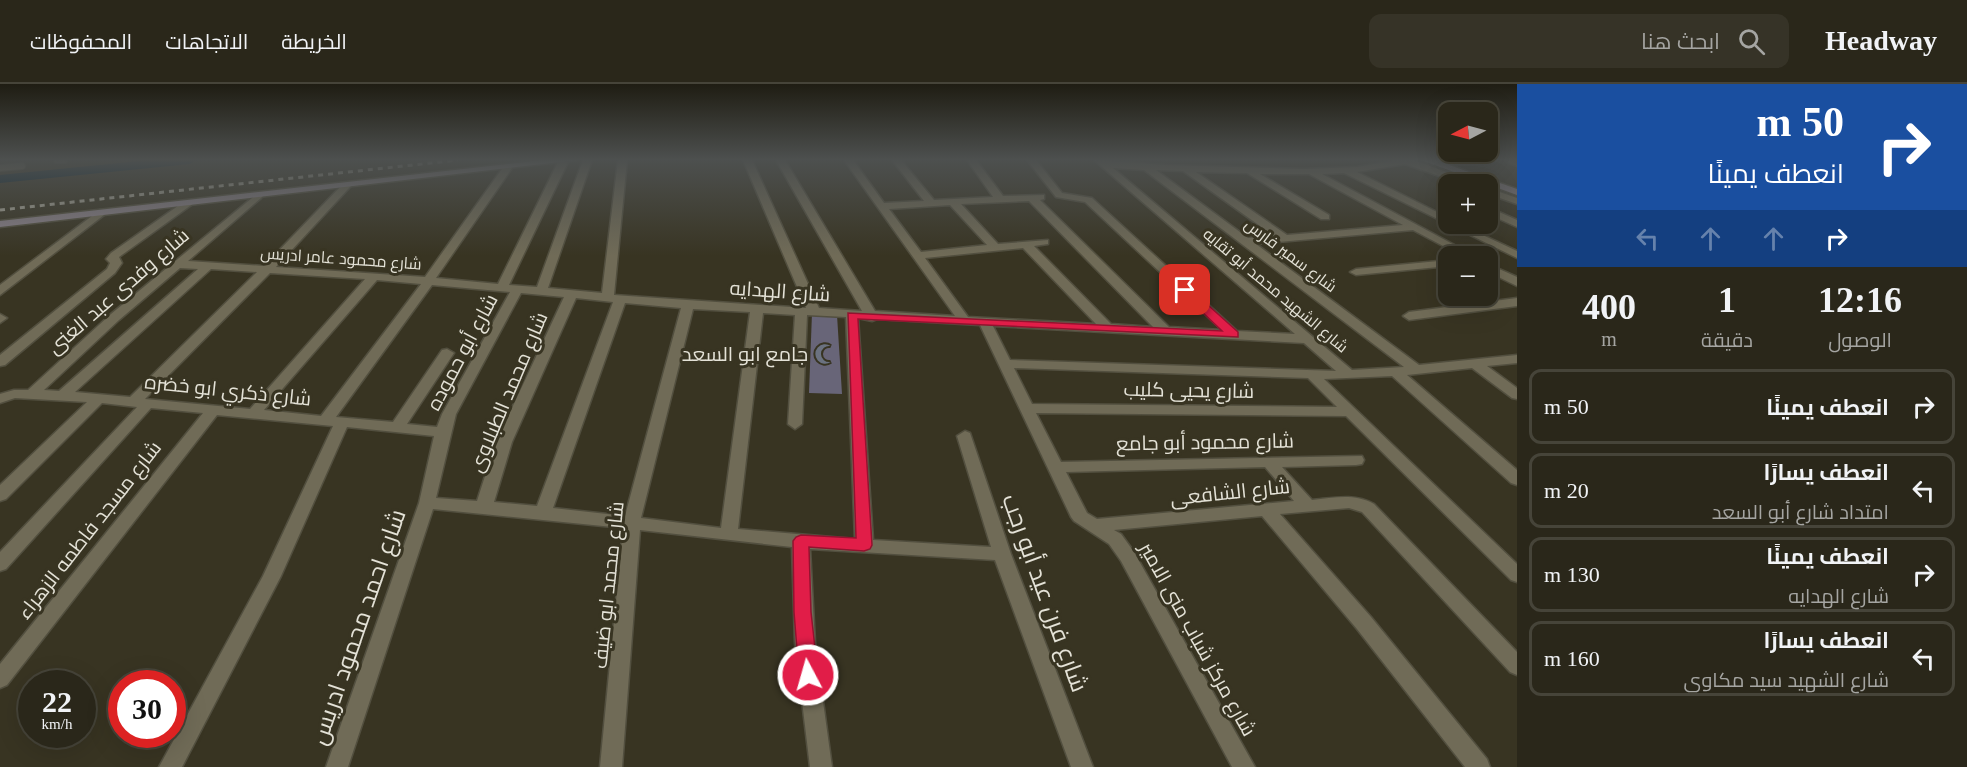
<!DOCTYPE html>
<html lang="ar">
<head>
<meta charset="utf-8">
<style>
  :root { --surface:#2a271a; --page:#363327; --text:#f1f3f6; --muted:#a5a5a2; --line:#464439 }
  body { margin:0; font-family:"Times New Roman",Cairo,serif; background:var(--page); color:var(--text); direction:rtl; height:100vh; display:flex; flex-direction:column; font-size:22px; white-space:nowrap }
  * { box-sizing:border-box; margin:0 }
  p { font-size:20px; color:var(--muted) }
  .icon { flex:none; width:33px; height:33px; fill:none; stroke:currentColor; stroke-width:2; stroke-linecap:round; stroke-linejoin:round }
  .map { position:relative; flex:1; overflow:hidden; direction:ltr }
  .drawer { display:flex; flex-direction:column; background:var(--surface); width:450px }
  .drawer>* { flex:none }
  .banner { background:#1a4fa0; color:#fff; overflow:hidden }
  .needle { width:39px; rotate:264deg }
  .controls { position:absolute; left:1438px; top:18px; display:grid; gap:12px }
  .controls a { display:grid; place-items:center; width:60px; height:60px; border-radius:12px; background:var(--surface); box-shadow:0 6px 24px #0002,0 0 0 2px var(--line); font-size:30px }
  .speed { position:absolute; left:18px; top:586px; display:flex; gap:12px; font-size:30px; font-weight:700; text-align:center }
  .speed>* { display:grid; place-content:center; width:78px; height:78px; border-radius:50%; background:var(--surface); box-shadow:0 6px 24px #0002,0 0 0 2px var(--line); line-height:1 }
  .speed small { font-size:15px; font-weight:400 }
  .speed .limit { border:9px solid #d22; background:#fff; color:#111 }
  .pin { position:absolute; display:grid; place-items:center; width:51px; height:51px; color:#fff; margin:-26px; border-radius:12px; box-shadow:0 3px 9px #0006 }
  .me { position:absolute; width:66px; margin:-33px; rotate:354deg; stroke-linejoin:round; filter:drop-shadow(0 0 4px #0008) }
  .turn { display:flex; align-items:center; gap:21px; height:126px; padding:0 24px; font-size:27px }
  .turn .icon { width:78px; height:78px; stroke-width:2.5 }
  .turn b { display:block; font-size:42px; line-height:51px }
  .lanes { display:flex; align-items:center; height:57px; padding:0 24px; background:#0003; justify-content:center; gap:30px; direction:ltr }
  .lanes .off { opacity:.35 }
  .eta { display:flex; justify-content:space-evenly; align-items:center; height:102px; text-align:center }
  .eta b { font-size:36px; font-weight:700; line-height:42px }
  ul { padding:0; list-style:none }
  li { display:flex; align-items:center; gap:18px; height:75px; margin:0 12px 9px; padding:0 12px; border:3px solid var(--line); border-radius:12px }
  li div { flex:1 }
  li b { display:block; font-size:22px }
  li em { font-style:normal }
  header { display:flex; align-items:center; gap:36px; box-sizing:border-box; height:84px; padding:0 30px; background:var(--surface); border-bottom:2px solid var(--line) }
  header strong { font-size:28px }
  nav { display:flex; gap:33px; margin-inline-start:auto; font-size:21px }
  .search { width:420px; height:54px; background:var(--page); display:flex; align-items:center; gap:15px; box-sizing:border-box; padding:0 21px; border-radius:12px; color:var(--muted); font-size:22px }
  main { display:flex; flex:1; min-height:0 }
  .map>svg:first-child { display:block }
</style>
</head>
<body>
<header>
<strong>Headway</strong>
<div class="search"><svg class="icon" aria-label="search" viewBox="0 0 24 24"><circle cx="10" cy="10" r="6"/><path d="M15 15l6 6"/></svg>ابحث هنا</div>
<nav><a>الخريطة</a><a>الاتجاهات</a><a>المحفوظات</a></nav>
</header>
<main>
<section class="drawer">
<div class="banner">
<div class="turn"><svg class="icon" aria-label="right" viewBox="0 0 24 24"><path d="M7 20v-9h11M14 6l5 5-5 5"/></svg><div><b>50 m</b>انعطف يمينًا</div></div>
<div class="lanes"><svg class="icon off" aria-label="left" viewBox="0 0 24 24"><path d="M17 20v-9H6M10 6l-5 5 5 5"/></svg><svg class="icon off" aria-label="ahead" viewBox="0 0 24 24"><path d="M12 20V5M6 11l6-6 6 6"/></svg><svg class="icon off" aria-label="ahead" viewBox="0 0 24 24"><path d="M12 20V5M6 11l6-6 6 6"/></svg><svg class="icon" aria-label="right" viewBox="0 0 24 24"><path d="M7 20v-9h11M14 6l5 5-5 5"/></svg></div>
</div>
<div class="eta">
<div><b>12:16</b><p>الوصول</p></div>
<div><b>1</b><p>دقيقة</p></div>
<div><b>400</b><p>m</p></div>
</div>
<ul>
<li><svg class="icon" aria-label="right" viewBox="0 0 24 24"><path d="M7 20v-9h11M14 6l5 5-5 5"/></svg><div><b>انعطف يمينًا</b></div><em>50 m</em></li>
<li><svg class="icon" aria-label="left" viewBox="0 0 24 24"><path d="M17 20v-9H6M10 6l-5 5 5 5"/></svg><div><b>انعطف يسارًا</b><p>امتداد شارع أبو السعد</p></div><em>20 m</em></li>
<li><svg class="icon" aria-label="right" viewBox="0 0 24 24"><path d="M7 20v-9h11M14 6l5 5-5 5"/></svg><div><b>انعطف يمينًا</b><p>شارع الهدايه</p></div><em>130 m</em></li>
<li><svg class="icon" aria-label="left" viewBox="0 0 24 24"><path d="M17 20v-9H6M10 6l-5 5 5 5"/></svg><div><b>انعطف يسارًا</b><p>شارع الشهيد سيد مكاوى</p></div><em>160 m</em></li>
</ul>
</section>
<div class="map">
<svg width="1517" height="683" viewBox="0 0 1517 683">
  <rect width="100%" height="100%" fill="#383422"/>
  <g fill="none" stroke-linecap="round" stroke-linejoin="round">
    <path fill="#002031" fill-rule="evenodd" d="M149,76H196L190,80L0,99V91Z"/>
  </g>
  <path fill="#686578" d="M812,229L837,231L842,310L809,309Z"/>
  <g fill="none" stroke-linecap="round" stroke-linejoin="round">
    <g stroke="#524f3f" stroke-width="8">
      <g id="lane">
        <path d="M57,76H64"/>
        <path d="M0,84L22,82"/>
      </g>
    </g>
    <g stroke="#524f3f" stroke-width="3">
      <g id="street">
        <path d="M559,76L568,78L509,201L537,203L583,76H592L548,204L602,209L618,76H627L614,211L806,224L743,76H752L819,224L862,227L776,76H785L875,227L955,232L844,76H853L884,119L924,117L892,76H901L934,116L993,113L967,76H976L1003,112L1044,111V115L1040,116L1169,243L1222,246L1085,118L1056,113L1027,76H1036L1062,109L1092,114L1237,247L1295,250L1094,76L1165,81L1304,85L1357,83L1397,76H1414L1473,98L1474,100H1462L1405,80L1357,88L1449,134V140H1459L1517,167V174L1344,89L1322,90L1475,172H1462L1413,146L1256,160L1419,281L1517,271V279L1487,282L1517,304V315L1512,314L1472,284L1407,291L1517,386V401L1511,399L1392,292L1324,295L1517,480V498L1511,496L1346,332L1036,329L1061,378L1362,372L1364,376L1362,380L1356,381L1282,383L1312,416C1334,414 1354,409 1374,420L1517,568V591L1510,588L1362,428L1349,424L1280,430L1371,533L1487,675L1490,683H1465L1357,545L1262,432L1114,446L1121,450L1134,468L1255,683H1232L1121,477L1109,460L1074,437L1071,433L980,241L877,235L872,237L858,234L873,456L991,463L957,352L965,347L970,349L1011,470L1093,683H1071L995,476L810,465L815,559L832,683H810L795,559L792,463L640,446L622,683H600L623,444L433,425L348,683H326L419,419L434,352L347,343L281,492L182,683H159L263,492L333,342L217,331L7,601L0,604V580L203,329L151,324L6,485L0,487V468L137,323L102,319L6,415L0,417V401L87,318L15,314L0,319V310L14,306H28L111,230L258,109L263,112L261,114L188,177L264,182L343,100L346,99L351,102L349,104L276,183L425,193L504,82H510L512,84L436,194L498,200ZM1113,84L1144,86L1404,283L1352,286ZM1156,86L1183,87L1274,152L1248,154ZM1196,88L1247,89L1321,135H1329V131L1260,90H1309L1403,141L1287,151ZM1029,117L1153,243L1111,240L1034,162L1048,160V156L998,160L961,120ZM950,121L987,161L921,168L889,125ZM1023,164L1096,240L968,233L925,174ZM180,184L198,185L59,307L44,306L119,236ZM211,185L257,188L130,313L75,308ZM270,189L365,195L250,325L145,315ZM377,196L421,200L321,332L264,326ZM432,201L510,208L442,330L437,343L407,340L454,269L447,265L442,266L393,338L336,333ZM521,209L564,213L496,358L477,417L436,414L456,330ZM576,214L613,218L537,422L494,418L512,358ZM625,219L681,224L625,432L553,424ZM693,225L750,228L721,444L641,434ZM763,229L795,231L788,340L795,345L802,340L807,231L846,233L855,455L738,445ZM993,242L1304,259L1336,287L1010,276ZM1014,284L1308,294L1337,323L1032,320ZM1265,383L1294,417L1097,435L1087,429L1066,388Z"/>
        <path d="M1506,76H1517V82L1507,78Z"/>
        <path d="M1488,104L1517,114V120L1488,110Z"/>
        <path d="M185,117L194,119L119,173L122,179L115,189L5,281L0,282V271L107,185L110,179L106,175L111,169Z"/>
        <path d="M1488,123L1517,136V143L1488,130Z"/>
        <path d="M100,126L105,129L104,131L0,211V201Z"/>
        <path d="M1449,176V182L1356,191L1350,188L1356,185Z"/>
        <path d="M1488,180L1517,193V202L1488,188Z"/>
        <path d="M1517,214V222L1409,236L1403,232L1409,228Z"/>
        <path d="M0,230L7,234L0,239Z"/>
      </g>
    </g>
    <g stroke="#524f3f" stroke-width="3">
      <g id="secondary">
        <path d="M544,76H577L0,143V137Z"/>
        <path d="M1421,76H1435L1517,105V111Z"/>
      </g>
    </g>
    <use href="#lane" stroke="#706b57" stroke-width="6"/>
    <use href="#street" fill="#706b57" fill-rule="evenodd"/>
    <use href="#secondary" fill="#898088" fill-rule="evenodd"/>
    <path stroke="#aba99b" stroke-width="3" stroke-dasharray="5 5" stroke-linecap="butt" d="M0,126L458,76"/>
  </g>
  <linearGradient id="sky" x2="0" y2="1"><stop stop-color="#1f1d13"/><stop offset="0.44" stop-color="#4d504f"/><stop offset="1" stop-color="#4d504f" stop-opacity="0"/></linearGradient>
  <rect width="1517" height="172" fill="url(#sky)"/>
  <path fill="#e11d48" stroke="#92132f" stroke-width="1.5" d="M1185,203L1189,204L1238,248V253L858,235L872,461L870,465L864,467L809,463L811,528L818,591L815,597L808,599L802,597L799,591L794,528L793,457L796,453L801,451L856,454L848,229L1222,247L1181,208V204Z"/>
  <defs>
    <g id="mosque-bare" transform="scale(1.62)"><path d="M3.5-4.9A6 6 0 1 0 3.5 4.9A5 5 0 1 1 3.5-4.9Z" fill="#6b7280" stroke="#383422" stroke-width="2.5" paint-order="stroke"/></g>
  </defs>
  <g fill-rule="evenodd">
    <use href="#mosque-bare" x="825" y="270"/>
  </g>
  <g text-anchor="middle" stroke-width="6" stroke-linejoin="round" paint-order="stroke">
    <g font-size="16" fill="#e4e2d7" stroke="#383422">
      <text transform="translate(1291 171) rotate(37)" y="6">شارع سمير فارس</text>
      <text transform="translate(341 174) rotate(4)" y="6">شارع محمود عامر ادريس</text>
      <text transform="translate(1276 206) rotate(40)" y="6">شارع الشهيد محمد أبو تقايه</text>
    </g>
    <g font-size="20" fill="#e4e2d7" stroke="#383422">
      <text transform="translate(118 207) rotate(-41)" y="7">شارع وفدى عبد الغنى</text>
      <text transform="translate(780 207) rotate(4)" y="7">شارع الهدايه</text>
      <text transform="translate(462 268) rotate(-62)" y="7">شارع أبو حموده</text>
      <text transform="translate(228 306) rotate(6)" y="7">شارع ذكري ابو خضره</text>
      <text transform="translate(1189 306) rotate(1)" y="7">شارع يحيى كليب</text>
      <text transform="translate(508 308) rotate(-67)" y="7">شارع محمد الطبلاوى</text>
      <text transform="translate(1205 358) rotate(-1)" y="7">شارع محمود أبو جامع</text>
      <text transform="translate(1230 408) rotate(-6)" y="7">شارع الشافعى</text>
      <text transform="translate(89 446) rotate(-52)" y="7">شارع مسجد فاطمه الزهراء</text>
      <text transform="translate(608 501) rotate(-84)" y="7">شارع محمد ابو ضيف</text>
      <text transform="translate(1198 555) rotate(61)" y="7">شارع مركز شباب منى الامير</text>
    </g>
    <g font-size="20" fill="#e4e2d7" stroke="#383422" text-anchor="end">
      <text x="808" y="277">جامع ابو السعد</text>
    </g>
    <g font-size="24" fill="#e4e2d7" stroke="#383422">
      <text transform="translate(1045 509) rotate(70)" y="8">شارع فرن عيد أبو رجب</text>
      <text transform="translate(358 543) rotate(-71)" y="8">شارع احمد محمود ادريس</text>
    </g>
  </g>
</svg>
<div class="controls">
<a><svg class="needle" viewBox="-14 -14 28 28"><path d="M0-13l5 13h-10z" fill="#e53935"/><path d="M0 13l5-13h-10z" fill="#a5a5a2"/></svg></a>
<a>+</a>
<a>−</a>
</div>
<div class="speed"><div>22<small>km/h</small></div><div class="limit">30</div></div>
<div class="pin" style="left:1185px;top:206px;background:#d93025"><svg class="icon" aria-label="arrive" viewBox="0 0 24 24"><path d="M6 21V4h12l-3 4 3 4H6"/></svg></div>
<svg class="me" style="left:808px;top:591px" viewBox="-20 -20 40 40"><circle r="17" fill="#e11d48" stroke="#fff" stroke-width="3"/><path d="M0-11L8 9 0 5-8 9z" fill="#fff"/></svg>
</div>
</main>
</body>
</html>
